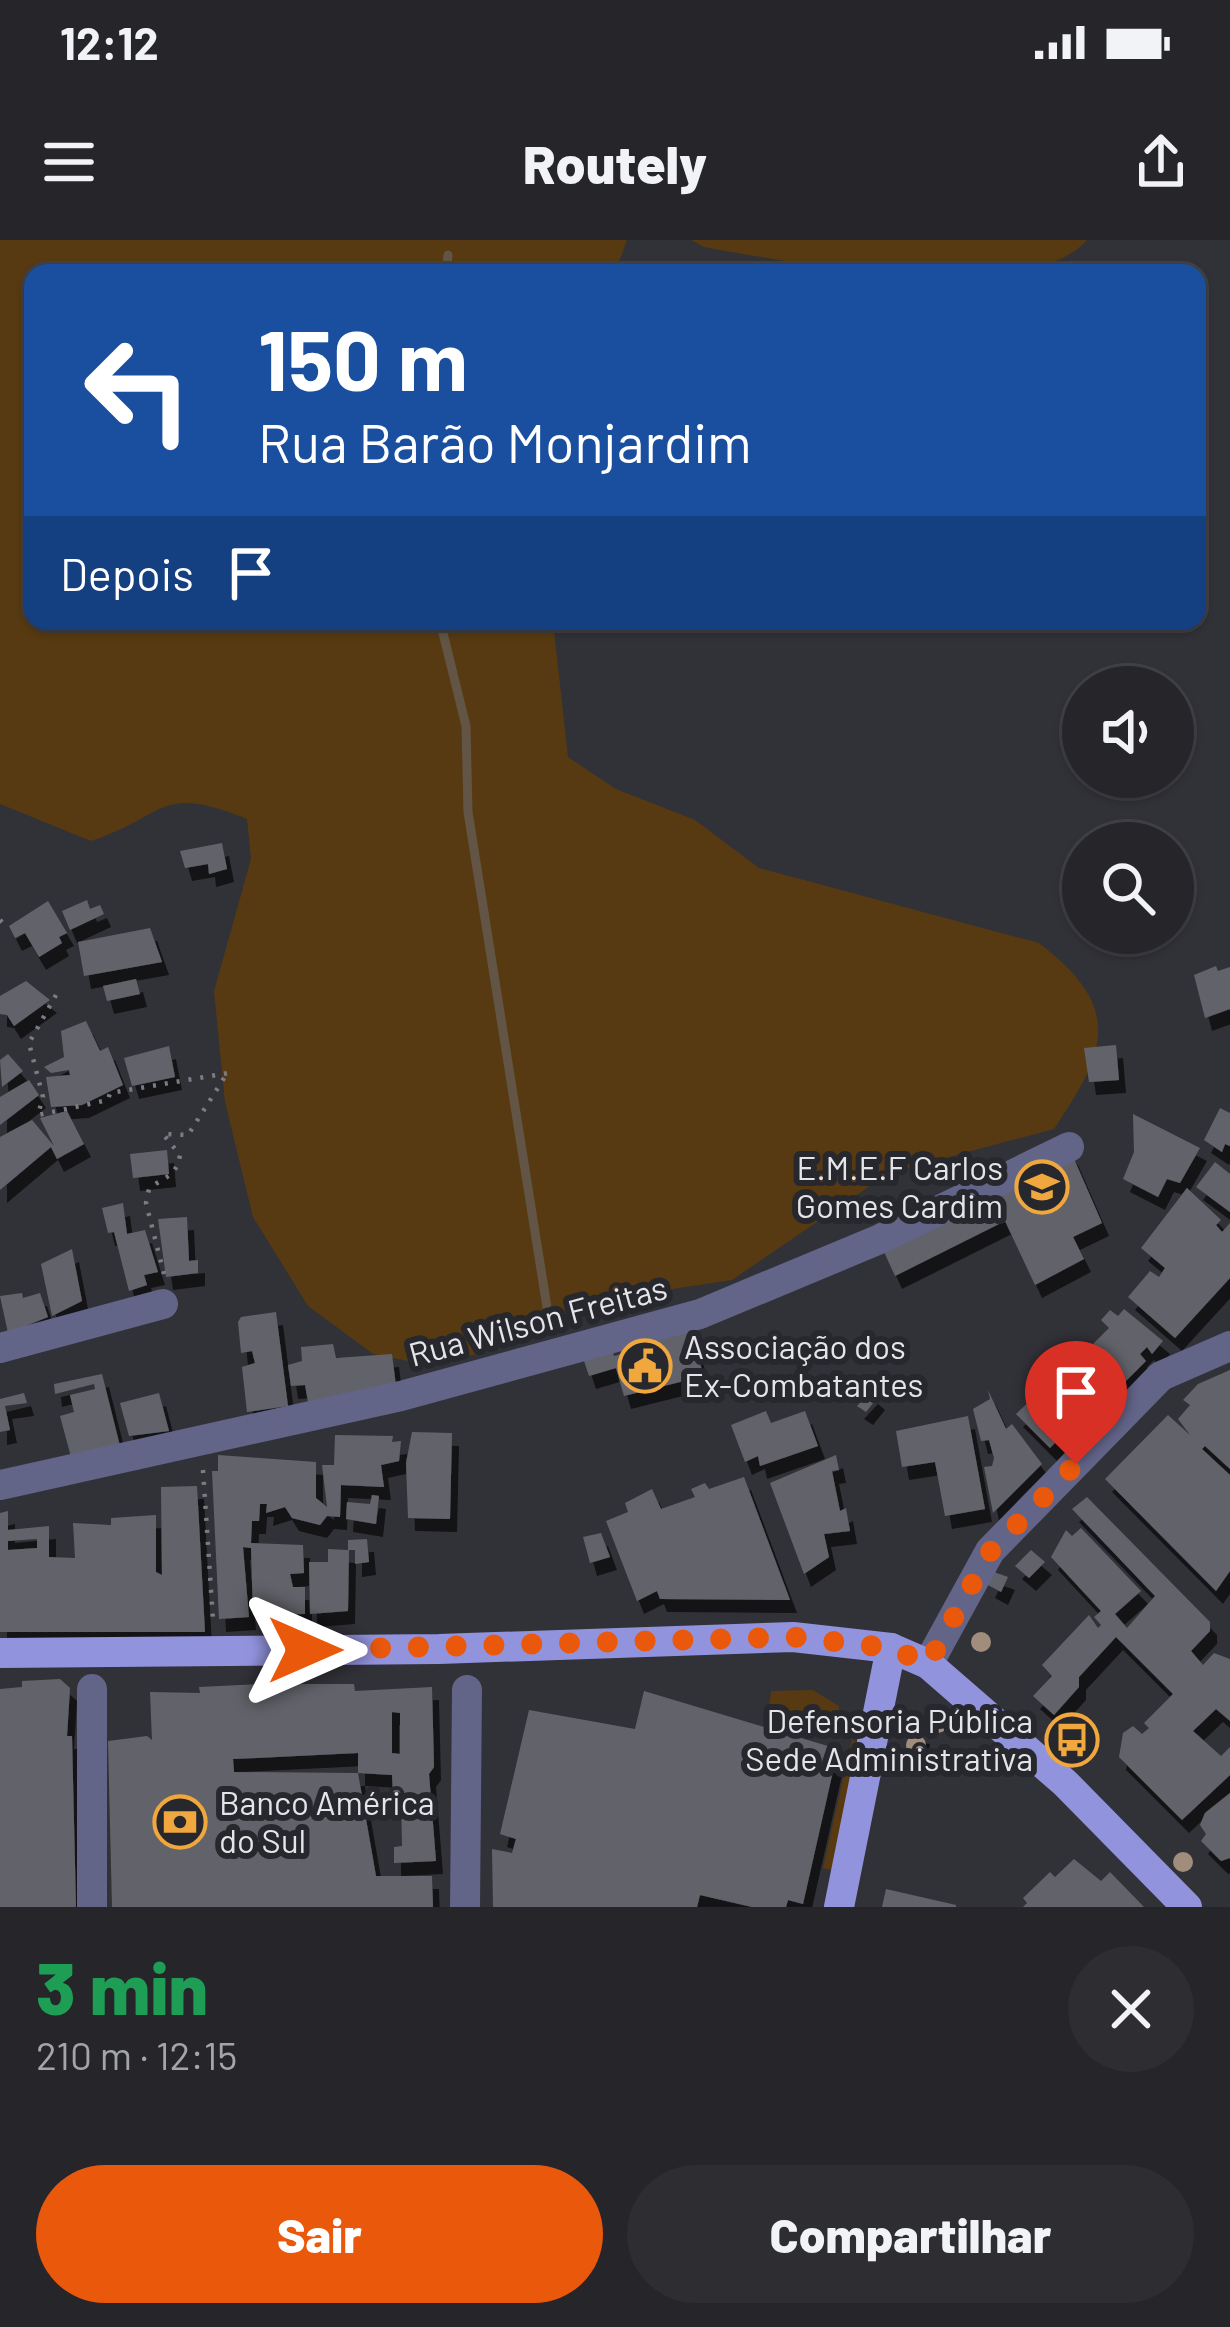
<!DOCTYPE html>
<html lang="pt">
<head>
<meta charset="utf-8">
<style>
  :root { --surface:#25252a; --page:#2d2d32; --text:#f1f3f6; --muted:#a3a5a8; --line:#424247; --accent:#ea580c }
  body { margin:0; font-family:Barlow,sans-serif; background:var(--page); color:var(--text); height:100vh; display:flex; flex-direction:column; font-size:45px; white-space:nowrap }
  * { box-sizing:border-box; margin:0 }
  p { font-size:39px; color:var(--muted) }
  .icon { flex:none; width:66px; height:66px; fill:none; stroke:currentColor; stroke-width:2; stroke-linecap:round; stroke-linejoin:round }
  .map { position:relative; height:1667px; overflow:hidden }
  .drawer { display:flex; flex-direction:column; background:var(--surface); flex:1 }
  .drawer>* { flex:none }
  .guide { position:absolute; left:24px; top:24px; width:1182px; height:366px; border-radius:24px; box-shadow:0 3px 9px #0004,0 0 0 3px var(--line); background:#1a4fa0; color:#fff; overflow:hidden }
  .controls { position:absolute; left:1062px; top:426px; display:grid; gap:24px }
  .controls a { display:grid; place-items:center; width:132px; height:132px; border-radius:50%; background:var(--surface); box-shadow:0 3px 9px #0004,0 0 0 3px var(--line); font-size:60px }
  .pin { position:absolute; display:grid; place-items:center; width:102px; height:102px; color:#fff; margin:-123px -51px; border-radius:50% 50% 50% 0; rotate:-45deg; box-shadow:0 0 12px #0007 }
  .pin .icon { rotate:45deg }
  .me { position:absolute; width:132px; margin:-66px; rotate:90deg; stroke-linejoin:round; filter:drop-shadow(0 0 9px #0008) }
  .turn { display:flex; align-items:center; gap:42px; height:252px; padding:0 36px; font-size:54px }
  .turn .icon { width:156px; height:156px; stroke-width:2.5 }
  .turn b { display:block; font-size:84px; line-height:102px }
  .then { display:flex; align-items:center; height:114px; padding:0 36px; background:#0003; gap:24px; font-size:45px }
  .round { display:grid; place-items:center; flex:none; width:126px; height:126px; border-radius:63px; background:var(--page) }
  .overview { display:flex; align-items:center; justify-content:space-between; height:204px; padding:0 36px }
  h1 { font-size:72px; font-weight:800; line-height:90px; color:#1e9e55 }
  .button { display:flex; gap:24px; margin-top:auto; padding:24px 36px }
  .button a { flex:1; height:138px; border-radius:72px; background:var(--accent); color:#fff; font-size:48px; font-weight:800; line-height:138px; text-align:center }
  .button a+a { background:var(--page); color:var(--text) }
  .status { display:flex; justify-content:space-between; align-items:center; height:84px; padding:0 60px; background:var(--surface); direction:ltr }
  .status svg { height:33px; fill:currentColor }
  header { display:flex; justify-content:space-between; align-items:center; height:156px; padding:0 36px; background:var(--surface); font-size:54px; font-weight:800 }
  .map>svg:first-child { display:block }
</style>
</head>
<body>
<div class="status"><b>12:12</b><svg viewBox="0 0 49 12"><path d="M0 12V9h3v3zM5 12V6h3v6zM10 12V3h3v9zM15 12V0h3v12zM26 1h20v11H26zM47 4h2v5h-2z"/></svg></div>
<header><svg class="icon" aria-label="menu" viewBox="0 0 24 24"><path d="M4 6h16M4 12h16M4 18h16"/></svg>Routely<svg class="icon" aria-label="share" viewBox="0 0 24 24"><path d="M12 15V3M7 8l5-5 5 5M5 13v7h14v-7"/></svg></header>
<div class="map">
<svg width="1230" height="1667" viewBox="0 0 1230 1667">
  <defs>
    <filter id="shadow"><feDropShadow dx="7" dy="13" stdDeviation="0" flood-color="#0009"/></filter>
  </defs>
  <rect width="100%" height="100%" fill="#313138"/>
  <g fill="#573a11">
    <path d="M0,0H627L615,33H33V381H553L568,517L616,549L695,580L759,628L1039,703C1124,768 1107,810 1054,889L889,933L732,1040L625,1056L572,1071L484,1113L423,1124L373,1114L308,1066L253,977L225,862L214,751L251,619L247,579C157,543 168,576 91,601L0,564Z"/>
    <path d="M691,0H1087C1030,67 786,22 704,7Z"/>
    <path d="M813,1450L839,1466L841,1494L811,1476L769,1466L771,1451Z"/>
    <path d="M852,1499L859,1504L832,1630L823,1628Z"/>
  </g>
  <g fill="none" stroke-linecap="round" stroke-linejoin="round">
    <g stroke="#625546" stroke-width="9">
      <path d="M446,33L448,15"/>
      <path d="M440,381L466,486L468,572L550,1086"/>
    </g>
  </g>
  <g fill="#62636b" fill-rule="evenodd" filter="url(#shadow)">
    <path d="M222,603L227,629L209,634L208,624L185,628L180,611Z"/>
    <path d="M87,660L90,669L100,665L104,674L70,690L62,671Z"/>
    <path d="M48,661L67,693L59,697L62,703L39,717L25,693L15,698L9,686Z"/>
    <path d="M150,688L162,722L84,736L78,702Z"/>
    <path d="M1216,726L1218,731L1230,727V769L1205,778L1194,735Z"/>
    <path d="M136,739L140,754L107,761L103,746Z"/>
    <path d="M26,741L50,760L14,786L7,775L0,774V756Z"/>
    <path d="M86,781L100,811L108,807L123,845L82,865L51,867L46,837L70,835L69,830L51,833L44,827L64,817L61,791Z"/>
    <path d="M1116,805L1119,840L1089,842L1084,808Z"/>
    <path d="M169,806L175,837L132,846L124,818Z"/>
    <path d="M8,814L23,831L2,847L0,820Z"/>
    <path d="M29,840L39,855L0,885V857Z"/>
    <path d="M1220,868L1230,873V906L1225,904L1222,912L1204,900Z"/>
    <path d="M67,871L84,904L57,919L51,907L0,950V897L32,880L54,906L40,878Z"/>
    <path d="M1133,874L1200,908L1180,943L1167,939L1158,957L1123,939L1134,912Z"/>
    <path d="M167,910L169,934L133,938L130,914Z"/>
    <path d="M1071,912L1102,983L1073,997L1084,1019L1035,1045L1005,981L895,1036L880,1003Z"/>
    <path d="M1215,922L1230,934V972L1196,947Z"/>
    <path d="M1187,948L1221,980L1216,985L1222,992L1230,983V1038L1175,1098L1128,1057L1150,1031L1159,1037L1165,1028L1141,1008Z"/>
    <path d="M123,963L127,994L145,990L158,1032L144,1035L147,1045L129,1051L114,992L108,993L102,968Z"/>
    <path d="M187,977L189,1021L198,1020V1033L166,1037L158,979Z"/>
    <path d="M72,1009L82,1061L52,1076L41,1024Z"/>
    <path d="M22,1053L23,1058L40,1053L48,1077L8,1093L0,1056Z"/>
    <path d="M1124,1069L1163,1101L1152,1114L1147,1107L1140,1114L1146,1121L1125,1142L1089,1108L1109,1088L1101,1080L1110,1070L1118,1076Z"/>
    <path d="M276,1072L288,1166L247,1172L242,1127L255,1123L252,1111L241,1113L238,1082L241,1077Z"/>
    <path d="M690,1092L704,1136L624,1156L616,1128L589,1136L582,1115L611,1106L614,1116L642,1109L640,1099Z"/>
    <path d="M333,1104L336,1118L392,1114L396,1146L308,1162L305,1145L291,1146L288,1125L302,1121L301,1107Z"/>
    <path d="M1081,1111L1113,1145L1050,1208L1016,1174L1039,1152L1034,1147Z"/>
    <path d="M1230,1130V1229L1205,1206L1202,1209L1230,1235V1331L1216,1351L1105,1239L1168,1175L1190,1195L1178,1179L1190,1165L1183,1160L1198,1144Z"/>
    <path d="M102,1134L120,1206L71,1217L60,1176L74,1172L70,1155L95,1149L94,1144L55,1154L54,1144Z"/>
    <path d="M988,1150L1006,1189L1012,1184L1042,1224L993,1273L984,1227L992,1226L994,1218L989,1200L981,1201L973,1169L990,1159Z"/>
    <path d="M871,1151L878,1157L866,1172L857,1166Z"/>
    <path d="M24,1153L27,1163L5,1166L10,1190L0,1192V1159Z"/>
    <path d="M159,1153L169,1191L129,1196L120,1163Z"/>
    <path d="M766,1171L771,1183L805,1171L818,1206L760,1226L758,1216L745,1222L731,1185Z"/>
    <path d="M968,1176L985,1269L945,1276L935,1222L902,1227L896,1191Z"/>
    <path d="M412,1192L452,1193L450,1279L408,1278L406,1223Z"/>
    <path d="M335,1195L393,1196L392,1202L401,1201L399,1221L381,1225L384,1247L341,1245L340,1277L327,1276L320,1285L292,1278L285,1267L266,1273L267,1264H260L259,1281H252L251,1303L303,1305L304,1333L290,1334L293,1347H305V1374L253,1375L251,1308L243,1307L249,1377L219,1379L212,1231H218V1215L316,1222V1258L327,1267L322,1225H334Z"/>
    <path d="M836,1215L839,1230L832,1231L840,1271L846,1268L850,1291L824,1294L829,1317L804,1334L770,1243Z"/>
    <path d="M744,1237L790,1360L660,1359L657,1351L637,1361L606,1281L628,1272L625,1263L652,1249L661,1269L695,1257L691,1249L705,1243L709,1249Z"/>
    <path d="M197,1246L205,1392H0V1273L8,1271V1290L49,1286V1317L75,1318L73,1283L111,1285V1278L156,1275V1332L162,1335L161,1247ZM37,1299V1308L8,1310V1301Z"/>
    <path d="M372,1255L379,1256L376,1284L346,1279L347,1262L370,1264Z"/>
    <path d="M1087,1257L1210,1382V1391L1191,1411L1203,1425L1214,1413L1230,1419V1481L1216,1469L1193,1491L1221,1516L1230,1507V1535L1182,1580L1119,1517L1123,1493L1133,1486L1142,1494L1149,1488L1144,1483L1173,1454L1116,1397L1079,1437V1447L1054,1475L1033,1456L1052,1436L1042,1425L1089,1375L1098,1388L1101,1385L1094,1377L1101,1371L1051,1317L1066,1290L1072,1296L1081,1288L1141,1351L1115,1374L1127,1388L1155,1356L1072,1269Z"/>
    <path d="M601,1293L610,1317L590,1323L583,1297Z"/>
    <path d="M367,1299L369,1322L355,1324V1310H349L348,1371L310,1374L309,1322H328V1309L348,1310V1300Z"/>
    <path d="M1031,1310L1045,1322L1029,1338L1015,1326Z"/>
    <path d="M994,1332L1008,1337L1001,1352L988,1345Z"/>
    <path d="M60,1439L70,1448L67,1496H72L76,1667H0V1449L22,1447V1441Z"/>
    <path d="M263,1444H354L355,1451L432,1447L434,1527L429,1534L436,1621L394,1623V1607L402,1606L401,1555L393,1554L392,1535L358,1533V1513L233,1519L234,1532L358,1533L376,1636H432L433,1667H112L108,1501L147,1496L152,1500L150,1452L200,1453L199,1447ZM392,1472L400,1473V1514L392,1513Z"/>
    <path d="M644,1451L838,1509L803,1664L788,1660L786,1667H752L700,1655L697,1667H493L492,1609L512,1613L516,1599L500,1594L529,1470L635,1489Z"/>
    <path d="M911,1489L923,1491L919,1512H905Z"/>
    <path d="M1230,1553V1618L1221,1621L1201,1601L1206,1594L1200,1585L1205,1573Z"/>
    <path d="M1074,1619L1101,1641L1110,1632L1144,1667H1023L1027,1663L1023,1658L1050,1632L1055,1637Z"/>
    <path d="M886,1649L956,1665V1667H882Z"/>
  </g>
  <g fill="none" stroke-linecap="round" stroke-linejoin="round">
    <g stroke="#7c7c82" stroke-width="4.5" stroke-dasharray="3 9" stroke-linecap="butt">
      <path d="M0,680L6,686"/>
      <path d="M56,755L29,803L43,857L38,875L108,860L110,853L228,833"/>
      <path d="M164,1034L146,963L149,949C164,936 176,938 180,915L163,894L188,895L226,835"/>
      <path d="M203,1230L213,1380"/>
    </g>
    <g stroke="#626488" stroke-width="30">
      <path d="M0,1108L163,1064"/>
      <path d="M0,1245L401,1156L700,1074L880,999L1069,907"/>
      <path d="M928,1424L990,1311L1161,1136L1230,1106"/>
      <path d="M92,1449V1667"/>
      <path d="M465,1667L467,1450"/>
    </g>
    <g stroke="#9293dd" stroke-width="30">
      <path d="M0,1413L439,1409L793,1397L891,1408L928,1424L1065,1543L1187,1667"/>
      <path d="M839,1667L891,1408"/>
    </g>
  </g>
  <g fill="#a08d7b">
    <circle cx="981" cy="1402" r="10"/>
    <circle cx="938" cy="1483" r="10"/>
    <circle cx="916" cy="1505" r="10"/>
    <circle cx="1183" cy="1622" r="10"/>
  </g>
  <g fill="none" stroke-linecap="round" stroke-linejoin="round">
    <path stroke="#ea580c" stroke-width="21" stroke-dasharray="0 37.8" d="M305,1410L794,1397L891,1408L928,1424L990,1312L1076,1224"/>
  </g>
  <defs>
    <g id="school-ring" transform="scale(2.7)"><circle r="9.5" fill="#27272e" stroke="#efa73e" stroke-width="1.5"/><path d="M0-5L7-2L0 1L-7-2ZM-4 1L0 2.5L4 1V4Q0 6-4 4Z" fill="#efa73e"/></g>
    <g id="civic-ring" transform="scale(2.7)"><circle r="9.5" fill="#27272e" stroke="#efa73e" stroke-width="1.5"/><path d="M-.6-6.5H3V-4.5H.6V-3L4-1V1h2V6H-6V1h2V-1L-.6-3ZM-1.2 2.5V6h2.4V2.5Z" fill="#efa73e"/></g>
    <g id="bus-ring" transform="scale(2.7)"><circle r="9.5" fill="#27272e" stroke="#efa73e" stroke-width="1.5"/><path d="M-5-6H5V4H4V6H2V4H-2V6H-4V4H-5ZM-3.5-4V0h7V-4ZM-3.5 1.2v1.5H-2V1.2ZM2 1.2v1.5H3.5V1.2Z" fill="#efa73e"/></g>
    <g id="bank-ring" transform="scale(2.7)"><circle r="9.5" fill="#27272e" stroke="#efa73e" stroke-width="1.5"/><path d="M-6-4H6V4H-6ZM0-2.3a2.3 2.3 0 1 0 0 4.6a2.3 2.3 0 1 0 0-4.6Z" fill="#efa73e"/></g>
  </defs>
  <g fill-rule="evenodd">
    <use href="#school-ring" x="1042" y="947"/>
    <use href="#civic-ring" x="645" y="1126"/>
    <use href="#bus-ring" x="1072" y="1500"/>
    <use href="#bank-ring" x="180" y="1582"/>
  </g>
  <g text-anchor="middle" stroke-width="12" stroke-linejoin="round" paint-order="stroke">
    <g font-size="33" fill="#e4e4e9" stroke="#27272e" text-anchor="end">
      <text x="1003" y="940">E.M.E.F Carlos<tspan x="1003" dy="38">Gomes Cardim</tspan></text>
      <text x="684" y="1119" text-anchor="start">Associação dos<tspan x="684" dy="38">Ex-Combatantes</tspan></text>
      <text x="1033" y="1493">Defensoria Pública<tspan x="1033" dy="38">Sede Administrativa</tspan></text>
      <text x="219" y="1575" text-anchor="start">Banco América<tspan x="219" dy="38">do Sul</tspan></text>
    </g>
    <g font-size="33" fill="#e4e4e9" stroke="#27272e">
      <text transform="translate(538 1081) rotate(-15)" y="12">Rua Wilson Freitas</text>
    </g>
  </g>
</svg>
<div class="controls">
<a><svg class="icon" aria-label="sound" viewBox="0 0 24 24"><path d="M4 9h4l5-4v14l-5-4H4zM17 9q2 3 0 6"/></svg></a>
<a><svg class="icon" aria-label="search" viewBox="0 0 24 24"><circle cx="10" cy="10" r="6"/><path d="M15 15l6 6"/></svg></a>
</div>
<div class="pin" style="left:1076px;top:1224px;background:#d93025"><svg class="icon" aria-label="arrive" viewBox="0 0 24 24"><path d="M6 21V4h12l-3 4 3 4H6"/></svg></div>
<svg class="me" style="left:305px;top:1410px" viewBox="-20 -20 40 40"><path d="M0-17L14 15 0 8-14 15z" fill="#ea580c" stroke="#fff" stroke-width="4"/></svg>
<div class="guide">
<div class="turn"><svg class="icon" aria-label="left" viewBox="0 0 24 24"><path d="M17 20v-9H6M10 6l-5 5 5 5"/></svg><div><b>150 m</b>Rua Barão Monjardim</div></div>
<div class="then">Depois<svg class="icon" aria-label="arrive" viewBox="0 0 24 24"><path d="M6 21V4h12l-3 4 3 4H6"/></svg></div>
</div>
</div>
<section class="drawer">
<div class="overview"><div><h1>3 min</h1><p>210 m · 12:15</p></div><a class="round"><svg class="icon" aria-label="close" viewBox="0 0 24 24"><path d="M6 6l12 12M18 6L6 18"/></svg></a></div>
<div class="button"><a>Sair</a><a>Compartilhar</a></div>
</section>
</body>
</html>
